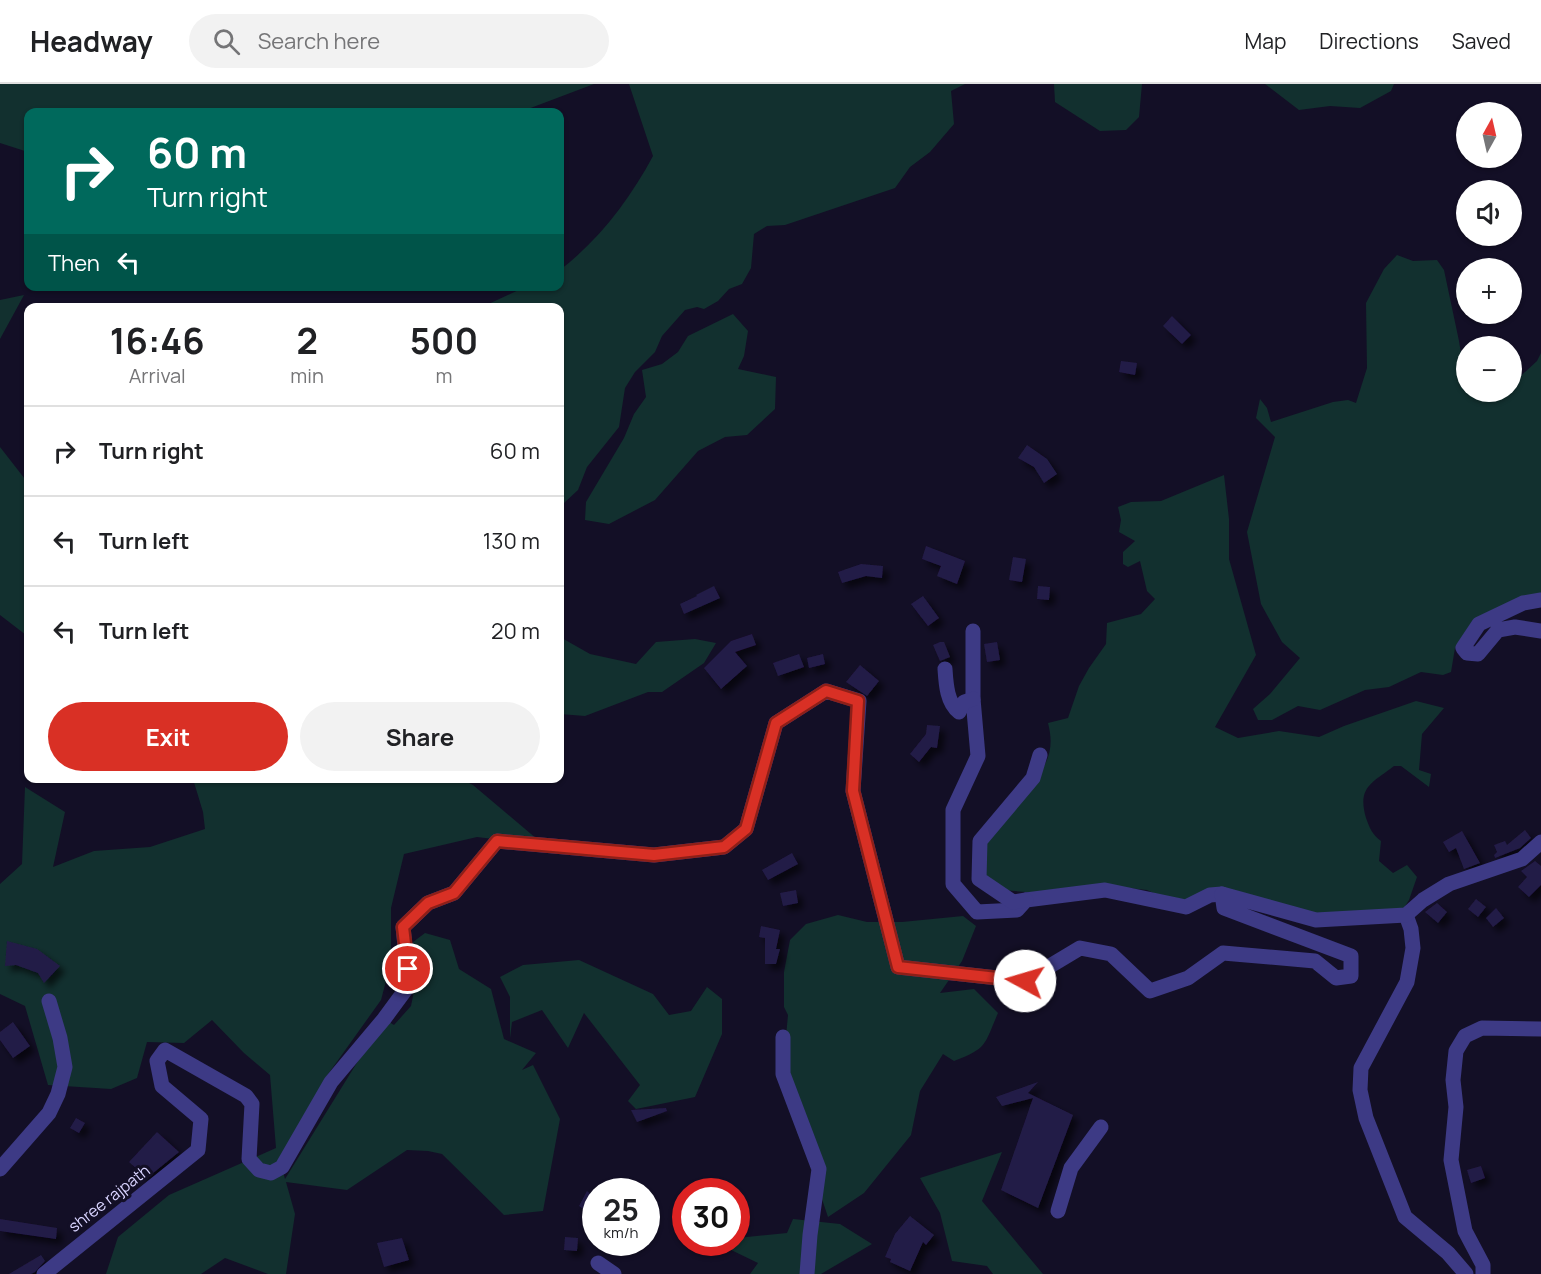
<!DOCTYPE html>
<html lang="en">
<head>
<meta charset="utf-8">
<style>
  :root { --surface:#fff; --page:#f2f2f2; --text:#202124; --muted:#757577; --line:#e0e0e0; --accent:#d93025 }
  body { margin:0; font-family:Manrope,sans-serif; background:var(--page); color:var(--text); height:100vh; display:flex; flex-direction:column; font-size:22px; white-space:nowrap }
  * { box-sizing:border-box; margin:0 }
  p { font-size:20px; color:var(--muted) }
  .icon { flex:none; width:33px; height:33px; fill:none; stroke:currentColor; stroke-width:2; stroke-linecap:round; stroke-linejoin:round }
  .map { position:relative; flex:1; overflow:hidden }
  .panel { position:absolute; left:24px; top:219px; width:540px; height:480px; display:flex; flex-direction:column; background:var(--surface); border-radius:12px; box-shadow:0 2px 4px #0004 }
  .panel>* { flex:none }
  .top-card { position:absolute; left:24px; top:24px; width:540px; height:183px; border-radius:12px; box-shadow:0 2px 4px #0004; background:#00695c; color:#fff; overflow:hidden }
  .needle { width:39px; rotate:8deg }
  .buttons { position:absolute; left:1456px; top:18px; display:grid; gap:12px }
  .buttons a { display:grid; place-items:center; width:66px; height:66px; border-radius:50%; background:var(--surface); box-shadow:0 2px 4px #0004; font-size:30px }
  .speed { position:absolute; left:582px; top:1094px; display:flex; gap:12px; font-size:30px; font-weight:700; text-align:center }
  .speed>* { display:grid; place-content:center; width:78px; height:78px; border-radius:50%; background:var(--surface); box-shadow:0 2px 4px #0004; line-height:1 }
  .speed small { font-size:15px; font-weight:400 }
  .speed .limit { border:9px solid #d22; background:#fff; color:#111 }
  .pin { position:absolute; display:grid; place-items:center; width:51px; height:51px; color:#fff; margin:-26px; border:3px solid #fff; border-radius:50%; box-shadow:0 2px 6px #0007 }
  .me { position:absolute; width:66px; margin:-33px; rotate:276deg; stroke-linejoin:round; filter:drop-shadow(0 0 4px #0008) }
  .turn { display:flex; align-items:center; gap:21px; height:126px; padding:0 24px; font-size:27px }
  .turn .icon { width:78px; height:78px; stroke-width:2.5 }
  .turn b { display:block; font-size:42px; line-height:51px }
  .then { display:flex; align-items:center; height:57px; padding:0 24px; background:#0003; gap:12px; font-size:22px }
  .eta { display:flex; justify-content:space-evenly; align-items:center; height:102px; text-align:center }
  .eta b { font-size:36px; font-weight:700; line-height:42px }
  .cta { display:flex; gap:12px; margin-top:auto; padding:12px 24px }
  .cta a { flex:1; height:69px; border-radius:36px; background:var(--accent); color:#fff; font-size:24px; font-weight:700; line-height:69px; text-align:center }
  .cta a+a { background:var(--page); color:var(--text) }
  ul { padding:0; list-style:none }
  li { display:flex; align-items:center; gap:18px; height:90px; padding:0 24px; border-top:2px solid var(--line) }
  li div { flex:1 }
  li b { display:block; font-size:22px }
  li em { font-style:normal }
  header { display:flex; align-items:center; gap:36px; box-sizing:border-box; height:84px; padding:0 30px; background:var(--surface); border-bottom:2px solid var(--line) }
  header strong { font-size:28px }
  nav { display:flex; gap:33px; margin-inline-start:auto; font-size:21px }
  .search { width:420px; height:54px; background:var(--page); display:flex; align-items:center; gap:15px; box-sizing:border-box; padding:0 21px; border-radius:33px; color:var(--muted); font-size:22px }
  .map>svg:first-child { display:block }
</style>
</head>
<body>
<header>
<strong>Headway</strong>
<div class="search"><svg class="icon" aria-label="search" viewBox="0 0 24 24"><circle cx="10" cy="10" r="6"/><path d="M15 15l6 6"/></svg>Search here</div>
<nav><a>Map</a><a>Directions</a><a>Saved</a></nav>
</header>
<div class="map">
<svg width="1541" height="1190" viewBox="0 0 1541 1190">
  <defs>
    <filter id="shadow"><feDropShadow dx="5.5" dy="5.5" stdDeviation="3" flood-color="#0009"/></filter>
  </defs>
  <rect width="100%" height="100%" fill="#130f26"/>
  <g fill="#12302f">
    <path d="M0,0H594L520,28H28V68L0,59Z"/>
    <path d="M629,0H965L951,7L954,40L930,68L910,83L895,104L785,141L767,142L754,150L751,184L742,200L729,205L718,217L704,225L697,223L685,226L662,252L655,268L635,288L625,304L619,343L587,383L578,406L564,419L560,416V224L482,223L525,203L560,202V186C599,156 630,115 653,72Z"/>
    <path d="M1054,0H1142L1139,33L1126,46L1100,47L1055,18Z"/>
    <path d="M1265,0H1394L1391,7L1360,24L1330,22L1299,26Z"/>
    <path d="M1397,171L1413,177L1437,176L1444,186L1459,257L1467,308H1483L1491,310L1497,308H1512V300L1537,277L1541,269V513L1496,535L1455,564L1451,588L1443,591L1421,588L1389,603L1365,606L1320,626L1298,622L1272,636H1258L1253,625L1270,610L1300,574L1282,558L1261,520L1247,448L1275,353L1256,334L1260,315L1267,324L1271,338L1333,318L1348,316L1356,319L1367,284L1366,219L1384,185Z"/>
    <path d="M24,211L0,255V216Z"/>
    <path d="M733,230L748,247L744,272L738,285L776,293L775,325L747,351L725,353L698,367L655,416L609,440L585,436L586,418L624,354L634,330L646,313L642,286L662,280L678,268L688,252Z"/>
    <path d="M0,363L28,399V545L26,551L0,531Z"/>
    <path d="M1224,391L1229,435V475L1256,571L1215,643L1238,654L1279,647L1319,653L1344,642L1416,617L1444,624L1422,650L1419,686L1431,690L1429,703L1401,682H1394C1372,699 1357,703 1366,734C1370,745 1372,750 1381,757L1379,777L1393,789L1407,781L1417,793L1409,816L1396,836L1337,842L1248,815L1182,817L1166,815L1147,806L1100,801L1039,809L1002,806L985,796L978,763L1044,682C1052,668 1052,654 1048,639L1068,634L1079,602L1089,584L1106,560L1107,539L1141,530L1155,515L1147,507L1140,477L1128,483L1123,480V468L1135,457L1119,448L1121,436L1118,423L1131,418L1161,417Z"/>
    <path d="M560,553L590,570L636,580L656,558L695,555L716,559L704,579L662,608H648L585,632L560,630Z"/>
    <path d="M459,694L473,701L544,761L477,753L404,770L391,824V878L381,916L326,993L282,1084L285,1095L384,935L394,941L411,922L416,897L407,885L413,858L425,849L450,856L459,885L491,905L504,955L536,969L522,986L533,981L560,1035L543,1127L504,1131L442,1070L428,1067L407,1066L347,1106L286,1098L295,1130L286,1190H268L225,1174L201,1190H106L118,1153L169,1111L276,1064L270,991L244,969L212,936L184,959L147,958L137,994L111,1005L48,1001L25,922L0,910V800L22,780L25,703L65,728L53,783L94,767L150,763L205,745L203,728L193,695Z"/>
    <path d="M838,831L867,838H902L963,832L976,842L962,877L940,909L974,905L998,929C984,961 988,964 954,977L943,970L920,1007L911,1051L864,1109L828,1133L812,1085L797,1048L784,974L788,931L784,923V888L790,856L806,840Z"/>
    <path d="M579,876L653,910L669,931L691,927L707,903L722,915V950L695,1013L636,1025L628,1017L640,1001L584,929L568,964L542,926L512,938L510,954V913L500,893L523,881Z"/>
    <path d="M1002,1068L982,1117L1043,1190H993L987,1182L952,1177L940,1129L920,1094Z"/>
    <path d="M793,1135L840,1140L872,1160L821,1190H750L758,1179L727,1164L726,1158H736L737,1154L787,1149Z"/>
  </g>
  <g fill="#241b47" filter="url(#shadow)">
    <path d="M1172,232L1191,251L1182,260L1163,242Z"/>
    <path d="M1121,277L1137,279L1135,291L1119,288Z"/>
    <path d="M1027,361L1047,375L1057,390L1044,399L1034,383L1018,374Z"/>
    <path d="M926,462L965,477L957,500L937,492L941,482L922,475Z"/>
    <path d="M1013,473L1026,475L1022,498L1009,496Z"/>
    <path d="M861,480L883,482L882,494L866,492L842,499L838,488Z"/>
    <path d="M714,502L720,514L684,530L680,520L697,512L696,511Z"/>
    <path d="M1038,502L1050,503L1049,516L1037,515Z"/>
    <path d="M923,512L939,534L928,542L911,520Z"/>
    <path d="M752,550L756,561L735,568L747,582L721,605L704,584L731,557Z"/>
    <path d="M940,558H944L950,573L940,577L933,561Z"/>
    <path d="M997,558L1000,576L987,578L984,560Z"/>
    <path d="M799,570L804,583L778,592L773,579Z"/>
    <path d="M823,570L825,580L809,584L807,574Z"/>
    <path d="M860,581L879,597L867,612L846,598Z"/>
    <path d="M927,641L940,642L937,664L931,663L919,678L910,670L926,650Z"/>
    <path d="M1525,746L1531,754L1520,764L1495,774L1494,771L1497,768L1494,761L1505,757L1507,761Z"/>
    <path d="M1462,747L1480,779L1464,785L1456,764L1449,768L1443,758Z"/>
    <path d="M792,769L798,780L768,796L762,786Z"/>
    <path d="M1535,777L1541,782V801L1529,813L1518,803L1527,793L1521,787Z"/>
    <path d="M796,806L798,819L783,822L780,809Z"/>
    <path d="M1476,815L1486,823L1478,833L1468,825Z"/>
    <path d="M1437,819L1447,828L1438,839L1425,828Z"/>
    <path d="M1496,824L1504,834L1493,843L1486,834Z"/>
    <path d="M761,842L780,846L776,865H780L776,880H765V854L759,853Z"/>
    <path d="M7,857L37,865L60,882L44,899L38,889L16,881L5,882Z"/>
    <path d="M13,938L30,962L13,974L0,956V948Z"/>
    <path d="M1038,998L1028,1009L1073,1031L1038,1124L1001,1106L1033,1014L1002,1022L996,1013Z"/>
    <path d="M666,1024L667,1027L637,1038L631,1026Z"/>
    <path d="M76,1034L85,1039L79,1049L70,1044Z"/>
    <path d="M157,1048L179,1068L147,1094L129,1078Z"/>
    <path d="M1481,1082L1485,1094L1471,1099L1467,1086Z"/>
    <path d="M587,1107L596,1115V1134L579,1122Z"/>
    <path d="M910,1132L934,1151L926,1161L923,1158L910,1187L890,1178L891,1175L885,1173L895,1150Z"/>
    <path d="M0,1135L57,1144L56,1155L0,1147Z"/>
    <path d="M565,1153L578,1154L577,1167L564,1166Z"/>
    <path d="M402,1154L409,1176L384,1183L377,1159Z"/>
    <path d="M41,1171L45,1177L35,1188L31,1190H9Z"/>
  </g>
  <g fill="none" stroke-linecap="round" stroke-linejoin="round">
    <g stroke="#3d3a85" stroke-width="15">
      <path d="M1541,516L1523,519L1479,540L1463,564L1467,569L1478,570L1498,546L1515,543L1541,547"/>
      <path d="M973,547V615L978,672L953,726V800L977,828L1017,826L1026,816L1105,806L1186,823L1210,811L1222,810"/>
      <path d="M945,585C946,600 947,619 959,628L964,618L973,615"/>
      <path d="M1026,816L1013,818L979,795L980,757L1033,694L1040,671"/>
      <path d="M1406,831L1411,845L1413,864L1407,898L1361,984L1360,1006L1366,1034L1405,1133L1448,1169L1466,1190"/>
      <path d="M783,953V990L819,1085L810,1151L807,1190"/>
      <path d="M0,1085L49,1029L58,1010L65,983L60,954L49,917"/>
      <path d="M1058,1127L1071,1084L1101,1043"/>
      <path d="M598,1179L614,1190"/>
      <path d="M44,1190L198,1066L201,1035L162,1002L157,977L165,966L246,1012L252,1020L249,1075L259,1086L271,1089L282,1083L331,998L384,935L409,901L403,843L428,819L454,809L497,757L654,771L724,763L746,745L776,639L826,607L859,617L853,707L898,883L1025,897L1080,864L1111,870L1150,907L1188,894L1223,869L1315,877L1336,894L1351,892V872L1224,824L1222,810L1316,836L1406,831L1423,816L1449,800L1522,775L1541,758"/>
      <path d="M1483,1190V1181L1465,1147L1451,1076L1456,1023L1453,996L1456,967L1465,952L1482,944L1541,945"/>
    </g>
  </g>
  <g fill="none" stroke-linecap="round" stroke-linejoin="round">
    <g stroke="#8d1f18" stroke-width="15">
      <path id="route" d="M408,885L403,843L428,819L454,809L497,757L654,771L724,763L746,745L776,639L826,607L858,617L853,707L898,883L1025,897"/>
    </g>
    <use href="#route" stroke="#d93025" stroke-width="10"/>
  </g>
  <g text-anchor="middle" stroke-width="6" stroke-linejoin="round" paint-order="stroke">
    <g font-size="16" fill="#d9d4ff" stroke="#130f26">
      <text transform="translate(109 1114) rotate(-38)" y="6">shree rajpath</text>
    </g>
  </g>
</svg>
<div class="buttons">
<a><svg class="needle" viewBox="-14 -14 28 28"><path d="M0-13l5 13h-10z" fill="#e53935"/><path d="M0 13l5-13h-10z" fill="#757577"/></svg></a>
<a><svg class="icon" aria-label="sound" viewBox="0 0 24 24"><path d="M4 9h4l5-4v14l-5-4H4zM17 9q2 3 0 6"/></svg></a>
<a>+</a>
<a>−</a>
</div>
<div class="speed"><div>25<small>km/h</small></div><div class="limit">30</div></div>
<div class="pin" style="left:408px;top:885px;background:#d93025"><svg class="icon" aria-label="arrive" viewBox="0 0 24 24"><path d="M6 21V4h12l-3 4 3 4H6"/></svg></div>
<svg class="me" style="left:1025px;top:897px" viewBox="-20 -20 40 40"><circle r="19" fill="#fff"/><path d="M0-13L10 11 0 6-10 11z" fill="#d93025"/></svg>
<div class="top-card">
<div class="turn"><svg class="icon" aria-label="right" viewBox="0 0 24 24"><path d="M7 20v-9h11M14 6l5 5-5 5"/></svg><div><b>60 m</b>Turn right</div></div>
<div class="then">Then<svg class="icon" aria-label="left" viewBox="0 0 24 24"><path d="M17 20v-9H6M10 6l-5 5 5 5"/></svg></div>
</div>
<section class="panel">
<div class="eta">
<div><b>16:46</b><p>Arrival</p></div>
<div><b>2</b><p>min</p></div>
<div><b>500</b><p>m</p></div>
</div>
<ul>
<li><svg class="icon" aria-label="right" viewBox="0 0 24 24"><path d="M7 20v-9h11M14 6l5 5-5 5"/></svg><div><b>Turn right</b></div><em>60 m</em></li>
<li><svg class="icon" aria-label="left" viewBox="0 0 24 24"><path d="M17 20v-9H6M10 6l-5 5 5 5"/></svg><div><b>Turn left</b></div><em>130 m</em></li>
<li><svg class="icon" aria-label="left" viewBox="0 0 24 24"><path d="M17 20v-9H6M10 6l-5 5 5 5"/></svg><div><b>Turn left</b></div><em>20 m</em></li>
</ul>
<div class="cta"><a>Exit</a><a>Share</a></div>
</section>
</div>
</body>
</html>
